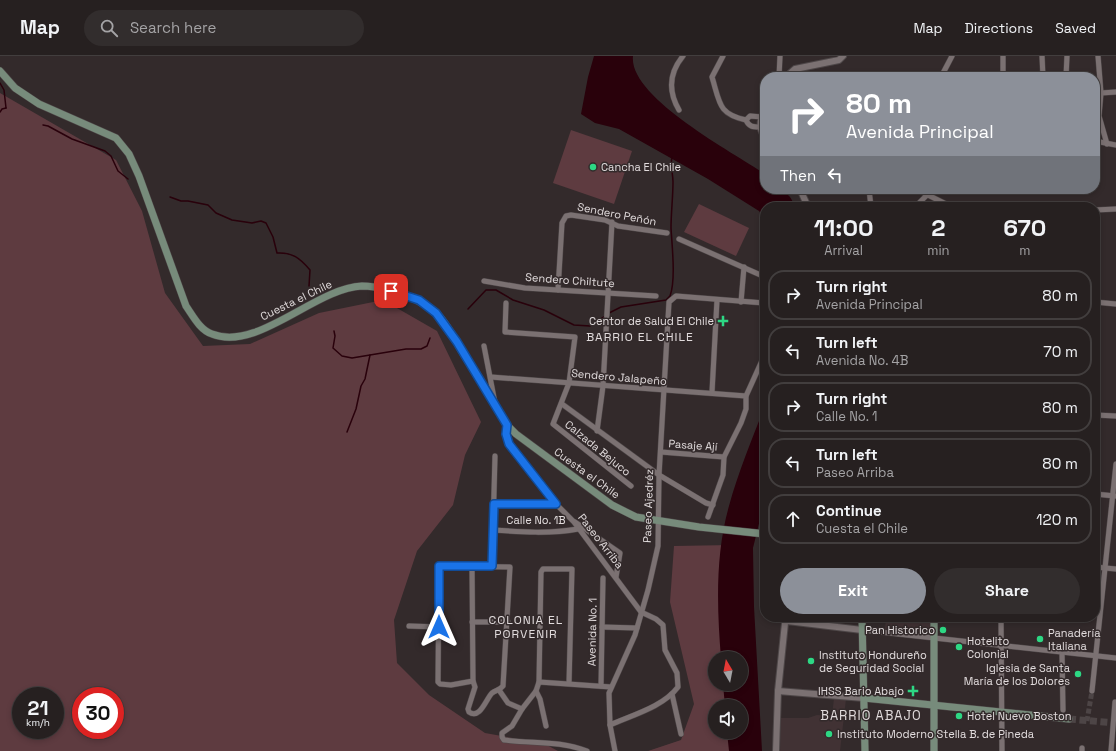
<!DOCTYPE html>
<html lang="en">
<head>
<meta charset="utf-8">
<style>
  :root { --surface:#262020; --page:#322d2d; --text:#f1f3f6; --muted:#a4a3a5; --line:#423e3e; --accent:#8c9099 }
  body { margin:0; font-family:"Space Grotesk",sans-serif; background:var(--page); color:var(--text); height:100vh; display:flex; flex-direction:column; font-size:15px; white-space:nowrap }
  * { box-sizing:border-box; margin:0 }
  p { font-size:13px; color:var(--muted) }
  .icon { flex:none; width:22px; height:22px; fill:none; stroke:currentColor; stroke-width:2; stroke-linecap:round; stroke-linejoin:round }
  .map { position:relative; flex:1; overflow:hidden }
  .drawer { position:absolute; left:760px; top:146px; width:340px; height:420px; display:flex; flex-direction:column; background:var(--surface); border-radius:16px; box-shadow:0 2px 6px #0003,0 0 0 1px var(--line) }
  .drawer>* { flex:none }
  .banner { position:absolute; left:760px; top:16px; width:340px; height:122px; border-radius:16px; box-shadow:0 2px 6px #0003,0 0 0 1px var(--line); background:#8c9099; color:#fff; overflow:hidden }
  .needle { width:26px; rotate:350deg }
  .fabs { position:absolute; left:708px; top:595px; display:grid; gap:8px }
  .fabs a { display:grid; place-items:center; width:40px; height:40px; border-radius:50%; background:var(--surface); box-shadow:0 2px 6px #0003,0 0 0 1px var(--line); font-size:20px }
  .speed { position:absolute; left:12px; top:631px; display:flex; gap:8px; font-size:20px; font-weight:700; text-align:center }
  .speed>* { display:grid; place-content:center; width:52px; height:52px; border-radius:50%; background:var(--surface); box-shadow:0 2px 6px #0003,0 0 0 1px var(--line); line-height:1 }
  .speed small { font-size:10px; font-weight:400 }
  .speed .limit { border:6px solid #d22; background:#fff; color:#111 }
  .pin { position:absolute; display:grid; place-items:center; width:34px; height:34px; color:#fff; margin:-17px; border-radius:8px; box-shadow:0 2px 6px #0006 }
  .me { position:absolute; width:44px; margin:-22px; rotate:0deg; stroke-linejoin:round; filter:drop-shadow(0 0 3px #0008) }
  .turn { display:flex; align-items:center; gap:14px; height:84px; padding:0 20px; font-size:18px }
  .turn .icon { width:52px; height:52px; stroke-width:2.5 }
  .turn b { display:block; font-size:28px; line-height:34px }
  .then { display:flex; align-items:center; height:38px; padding:0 20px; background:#0003; gap:8px; font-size:15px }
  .eta { display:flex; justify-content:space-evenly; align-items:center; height:68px; text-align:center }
  .eta b { font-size:24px; font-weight:700; line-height:28px }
  .button { display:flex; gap:8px; margin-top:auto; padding:8px 20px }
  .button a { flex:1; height:46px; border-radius:24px; background:var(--accent); color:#fff; font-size:16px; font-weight:700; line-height:46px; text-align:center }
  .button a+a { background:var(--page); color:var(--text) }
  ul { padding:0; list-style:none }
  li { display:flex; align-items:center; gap:12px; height:50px; margin:0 8px 6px; padding:0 12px; border:2px solid var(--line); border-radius:16px }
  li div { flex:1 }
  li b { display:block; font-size:15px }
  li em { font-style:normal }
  header { display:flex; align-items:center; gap:24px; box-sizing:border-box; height:56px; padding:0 20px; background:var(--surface); border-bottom:1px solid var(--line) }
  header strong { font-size:19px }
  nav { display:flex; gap:22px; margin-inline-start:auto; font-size:14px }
  .search { width:280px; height:36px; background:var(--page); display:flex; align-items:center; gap:10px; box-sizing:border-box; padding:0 14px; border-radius:22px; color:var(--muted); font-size:15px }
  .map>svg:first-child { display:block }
</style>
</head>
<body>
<header>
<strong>Map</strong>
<div class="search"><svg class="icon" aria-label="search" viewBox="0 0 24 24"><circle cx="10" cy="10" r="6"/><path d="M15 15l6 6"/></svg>Search here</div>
<nav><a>Map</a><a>Directions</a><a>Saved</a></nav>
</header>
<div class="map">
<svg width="1116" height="695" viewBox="0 0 1116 695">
  <rect width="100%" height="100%" fill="#332a2b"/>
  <g fill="#413234">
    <path d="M886,561H930V577L885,573Z"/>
    <path d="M834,642L846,643L840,695H780L781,662H808L817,659L832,660Z"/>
  </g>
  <g fill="#5e3b40" fill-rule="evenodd">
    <path d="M0,37L116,104L142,155L165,237L203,290L250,288L319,257L383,244L437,275L481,366L465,399L453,449L417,495L394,564L397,607L429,639L485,677L545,688L558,695H0ZM21,640H55V674H21ZM81,640H115V674H81Z"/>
    <path d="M571,74L632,95L614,148L553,127Z"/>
    <path d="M699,148L749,172L736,200L684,176Z"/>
    <path d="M732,489L738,602H715V628H740L746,695H648L681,684L694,648L670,546L674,490ZM715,650H741V676H715Z"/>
  </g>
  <g fill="#29010b">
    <path d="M594,0H633C628,41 734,97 765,118V133H782L790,141L796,151H765V163L759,155L708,123L619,73L595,67L581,58L588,21Z"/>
    <path d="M765,350V443L753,492L754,551L762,695H729L727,676H741V650H725L723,628H741V602H721C717,553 715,499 729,450C738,417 752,383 765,350Z"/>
  </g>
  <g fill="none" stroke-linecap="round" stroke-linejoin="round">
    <g stroke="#29010b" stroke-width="1.5">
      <path d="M0,27L4,34L6,52"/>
      <path d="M0,56L2,53L6,52"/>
      <path d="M43,69L48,70L72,83L105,95L111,100L118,115L128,123"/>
      <path d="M170,141L181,145H188L208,149L216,157L232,164L252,167L261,165L266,167L273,181L277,197C292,196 300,202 310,214L309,230"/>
      <path d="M468,253L486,234H496L513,244L544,254L574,269L590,270L605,260"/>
      <path d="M609,257L621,251L666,244L670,240C676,224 672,190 671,172C671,157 673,141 673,126C673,117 670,110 672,101"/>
      <path d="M334,275L335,280L333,292L342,300L352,302L406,293H421L427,290L430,282"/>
      <path d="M347,376L356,353L361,330L365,323L370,299"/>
    </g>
    <path stroke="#4d4546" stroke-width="5" stroke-dasharray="5 2.5" stroke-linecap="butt" d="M1087,665L1092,635"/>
    <path stroke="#4d4546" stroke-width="7" stroke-dasharray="7 3.5" stroke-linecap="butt" d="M1069,663L1116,667"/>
    <g stroke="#4e4748" stroke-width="6">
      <g id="minor">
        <path d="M723,0L712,21C720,47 718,58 746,64L750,60L762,61"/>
        <path d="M1003,0V21"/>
        <path d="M1042,0L1043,21"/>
        <path d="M1098,0L1101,37L1099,60L1107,88"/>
        <path d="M779,21L780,0"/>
        <path d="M941,21L952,0"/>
        <path d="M1066,21L1067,0"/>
        <path d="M1101,37L1116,36"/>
        <path d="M679,54C668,35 669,17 683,0"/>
        <path d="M746,64C749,71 753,71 760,71"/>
        <path d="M1095,85L1116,89"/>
        <path d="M869,133L871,151"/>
        <path d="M916,133L952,151"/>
        <path d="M915,151L927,139"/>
        <path d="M1095,154L1116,153"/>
        <path d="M679,183L765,221"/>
        <path d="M484,225L525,232L656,240"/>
        <path d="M558,234L562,167L566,160L571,159L605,164L618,170L667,177"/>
        <path d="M741,246L744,211"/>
        <path d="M1095,246L1116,248"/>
        <path d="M506,247L505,276L575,281L569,327L553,368L631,430"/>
        <path d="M484,290L495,347"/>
        <path d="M491,321L746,340"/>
        <path d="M712,336L717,244"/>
        <path d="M562,348L659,419L706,447L713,449"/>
        <path d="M1095,359L1116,360"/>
        <path d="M507,369L506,378L509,388L556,448L574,466L641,556L656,563L663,569L665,594L677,617L678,631C663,651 632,659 610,669"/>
        <path d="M597,375L603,330L612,166"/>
        <path d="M661,396L724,401"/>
        <path d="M1095,438L1115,440"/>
        <path d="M494,448H556"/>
        <path d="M708,461L723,419L724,401L741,367L746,353V340L765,298"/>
        <path d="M575,466L620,497L616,521"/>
        <path d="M493,474C521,476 550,478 578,473"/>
        <path d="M439,510L510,511L503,630C500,634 496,634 492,637C486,643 480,664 469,656L468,653L475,631L473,625L451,629L440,628L438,626Z"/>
        <path d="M472,510L473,625"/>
        <path d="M492,510L495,400"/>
        <path d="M1095,511L1116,513"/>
        <path d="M1001,561L1002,695"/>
        <path d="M472,566H508"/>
        <path d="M409,570L439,571"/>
        <path d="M602,571L637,572"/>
        <path d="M862,574L1116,602"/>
        <path d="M1062,596L1063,654"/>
        <path d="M539,626L541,516L543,513H572L569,627"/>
        <path d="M601,630L603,522"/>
        <path d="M499,634L508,647L522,653L536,635L539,626L611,631"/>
        <path d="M536,635L540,643L546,670"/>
        <path d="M1092,635L1116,408"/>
        <path d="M672,638L681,678"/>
        <path d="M522,653L512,670L502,677V681L504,684C534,688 558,684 587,695"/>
        <path d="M1082,692V695"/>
        <path d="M615,695L610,669L609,637L635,579L648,534L658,490L659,419L669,246L676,240L765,247"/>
        <path d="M1111,695L1115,646"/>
      </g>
    </g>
    <g stroke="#4e4748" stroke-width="8">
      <g id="tertiary">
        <path d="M786,21L795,13L839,4L843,0"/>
        <path d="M765,54C760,63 758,72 765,81"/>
        <path d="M800,133L808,151"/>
        <path d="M778,635L864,642"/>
        <path d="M776,695L778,635L785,567L787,565L862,574"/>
      </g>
    </g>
    <g stroke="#4e4748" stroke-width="8">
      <g id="secondary">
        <path d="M0,15L15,32L39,48L116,82L129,98L139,120L186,250C193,260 200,274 212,278C258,296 315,232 362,230C371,230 381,232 389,234C406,238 422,245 435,256C446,265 454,282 461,294C477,319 492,344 507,369L516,378L612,449L636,461L699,471L765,478"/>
        <path d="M862,561L865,695"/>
        <path d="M934,561V695"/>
        <path d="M864,642L1069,663"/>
      </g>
    </g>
    <use href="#minor" stroke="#7b7172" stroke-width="5"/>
    <use href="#tertiary" stroke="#7b7172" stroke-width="6"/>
    <use href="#secondary" stroke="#778b7b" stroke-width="7"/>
  </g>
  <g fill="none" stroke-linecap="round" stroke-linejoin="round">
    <g stroke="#114b97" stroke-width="10">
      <path id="route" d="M391,235L419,244L436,257L457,286L507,369L506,378L509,388L556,448H494L492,510H439V571"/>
    </g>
    <use href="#route" stroke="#1a73e8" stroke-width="7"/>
  </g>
  <g fill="#2dd884" stroke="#332a2b" stroke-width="1.5">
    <circle cx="593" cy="111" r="4"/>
    <path d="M721 259h4v4h4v4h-4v4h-4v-4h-4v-4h4z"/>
    <circle cx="943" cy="574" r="4"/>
    <circle cx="1040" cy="583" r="4"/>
    <circle cx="959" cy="591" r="4"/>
    <circle cx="811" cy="605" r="4"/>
    <circle cx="1078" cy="618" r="4"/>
    <path d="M911 629h4v4h4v4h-4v4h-4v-4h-4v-4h4z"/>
    <circle cx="959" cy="660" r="4"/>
    <circle cx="829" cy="678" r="4"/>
  </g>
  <g text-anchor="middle" stroke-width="3" stroke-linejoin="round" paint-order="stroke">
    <g font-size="11" fill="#e1dbdc" stroke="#332a2b" text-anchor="start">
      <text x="601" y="115">Cancha El Chile</text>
      <text x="714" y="269" text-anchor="end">Centor de Salud El Chile</text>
      <text x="935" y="578" text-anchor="end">Pan Historico</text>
      <text x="1048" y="581">Panadería<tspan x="1048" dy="13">Italiana</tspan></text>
      <text x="967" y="589">Hotelito<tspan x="967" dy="13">Colonial</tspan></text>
      <text x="819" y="603">Instituto Hondureño<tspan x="819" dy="13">de Seguridad Social</tspan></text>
      <text x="1070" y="616" text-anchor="end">Iglesia de Santa<tspan x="1070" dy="13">María de los Dolores</tspan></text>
      <text x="904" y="639" text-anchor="end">IHSS Bario Abajo</text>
      <text x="967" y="664">Hotel Nuevo Boston</text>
      <text x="837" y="682">Instituto Moderno Stella B. de Pineda</text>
    </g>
    <g font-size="11" fill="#e1dbdc" stroke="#332a2b">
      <text transform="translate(617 158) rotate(11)" y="4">Sendero Peñón</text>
      <text transform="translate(570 224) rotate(4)" y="4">Sendero Chiltute</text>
      <text transform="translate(296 244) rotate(-26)" y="4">Cuesta el Chile</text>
      <text transform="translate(619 321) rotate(5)" y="4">Sendero Jalapeño</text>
      <text transform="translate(693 389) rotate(4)" y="4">Pasaje Ají</text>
      <text transform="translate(598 392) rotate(39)" y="4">Calzada Bejuco</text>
      <text transform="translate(587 417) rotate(36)" y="4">Cuesta el Chile</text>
      <text transform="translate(648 450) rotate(-88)" y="4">Paseo Ajedréz</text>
      <text x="536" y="468">Calle No. 1B</text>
      <text transform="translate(601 485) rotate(52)" y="4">Paseo Arriba</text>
      <text transform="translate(592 576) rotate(-89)" y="4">Avenida No. 1</text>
    </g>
    <g font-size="12" letter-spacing="1" fill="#e1dbdc" stroke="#332a2b">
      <text x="640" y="285">BARRIO EL CHILE</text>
      <text x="526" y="568">COLONIA EL<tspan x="526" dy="14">PORVENIR</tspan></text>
    </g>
    <g font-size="13" letter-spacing="1" fill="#e1dbdc" stroke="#332a2b">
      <text x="871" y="664">BARRIO ABAJO</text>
    </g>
  </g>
</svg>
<div class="fabs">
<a><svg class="needle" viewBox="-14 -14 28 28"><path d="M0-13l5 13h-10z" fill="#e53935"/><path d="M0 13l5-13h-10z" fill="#a4a3a5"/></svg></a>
<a><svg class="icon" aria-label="sound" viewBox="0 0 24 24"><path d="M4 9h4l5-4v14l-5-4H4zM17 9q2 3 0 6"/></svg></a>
</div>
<div class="speed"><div>21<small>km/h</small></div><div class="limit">30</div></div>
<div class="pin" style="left:391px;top:235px;background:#d93025"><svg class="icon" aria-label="arrive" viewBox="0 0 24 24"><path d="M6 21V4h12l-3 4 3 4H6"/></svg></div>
<svg class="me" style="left:439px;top:571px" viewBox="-20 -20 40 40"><path d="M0-17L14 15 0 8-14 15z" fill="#1a73e8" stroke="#fff" stroke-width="4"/></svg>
<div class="banner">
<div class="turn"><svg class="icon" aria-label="right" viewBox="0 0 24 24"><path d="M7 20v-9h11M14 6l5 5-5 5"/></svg><div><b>80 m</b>Avenida Principal</div></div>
<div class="then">Then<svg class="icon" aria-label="left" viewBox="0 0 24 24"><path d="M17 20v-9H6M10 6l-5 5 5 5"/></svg></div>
</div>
<section class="drawer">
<div class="eta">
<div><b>11:00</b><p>Arrival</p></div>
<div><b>2</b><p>min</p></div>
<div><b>670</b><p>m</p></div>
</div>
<ul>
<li><svg class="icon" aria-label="right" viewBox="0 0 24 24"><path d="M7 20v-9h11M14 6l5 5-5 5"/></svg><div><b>Turn right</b><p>Avenida Principal</p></div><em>80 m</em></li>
<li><svg class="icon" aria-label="left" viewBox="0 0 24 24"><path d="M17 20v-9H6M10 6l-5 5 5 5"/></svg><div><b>Turn left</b><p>Avenida No. 4B</p></div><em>70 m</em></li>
<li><svg class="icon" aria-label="right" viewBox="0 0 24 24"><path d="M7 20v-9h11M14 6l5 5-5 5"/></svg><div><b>Turn right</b><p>Calle No. 1</p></div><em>80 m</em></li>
<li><svg class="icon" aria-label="left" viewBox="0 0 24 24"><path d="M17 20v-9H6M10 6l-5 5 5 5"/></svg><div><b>Turn left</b><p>Paseo Arriba</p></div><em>80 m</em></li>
<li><svg class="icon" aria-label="ahead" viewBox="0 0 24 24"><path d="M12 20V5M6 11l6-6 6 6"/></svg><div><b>Continue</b><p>Cuesta el Chile</p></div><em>120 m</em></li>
</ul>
<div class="button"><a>Exit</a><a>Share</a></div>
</section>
</div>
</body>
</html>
